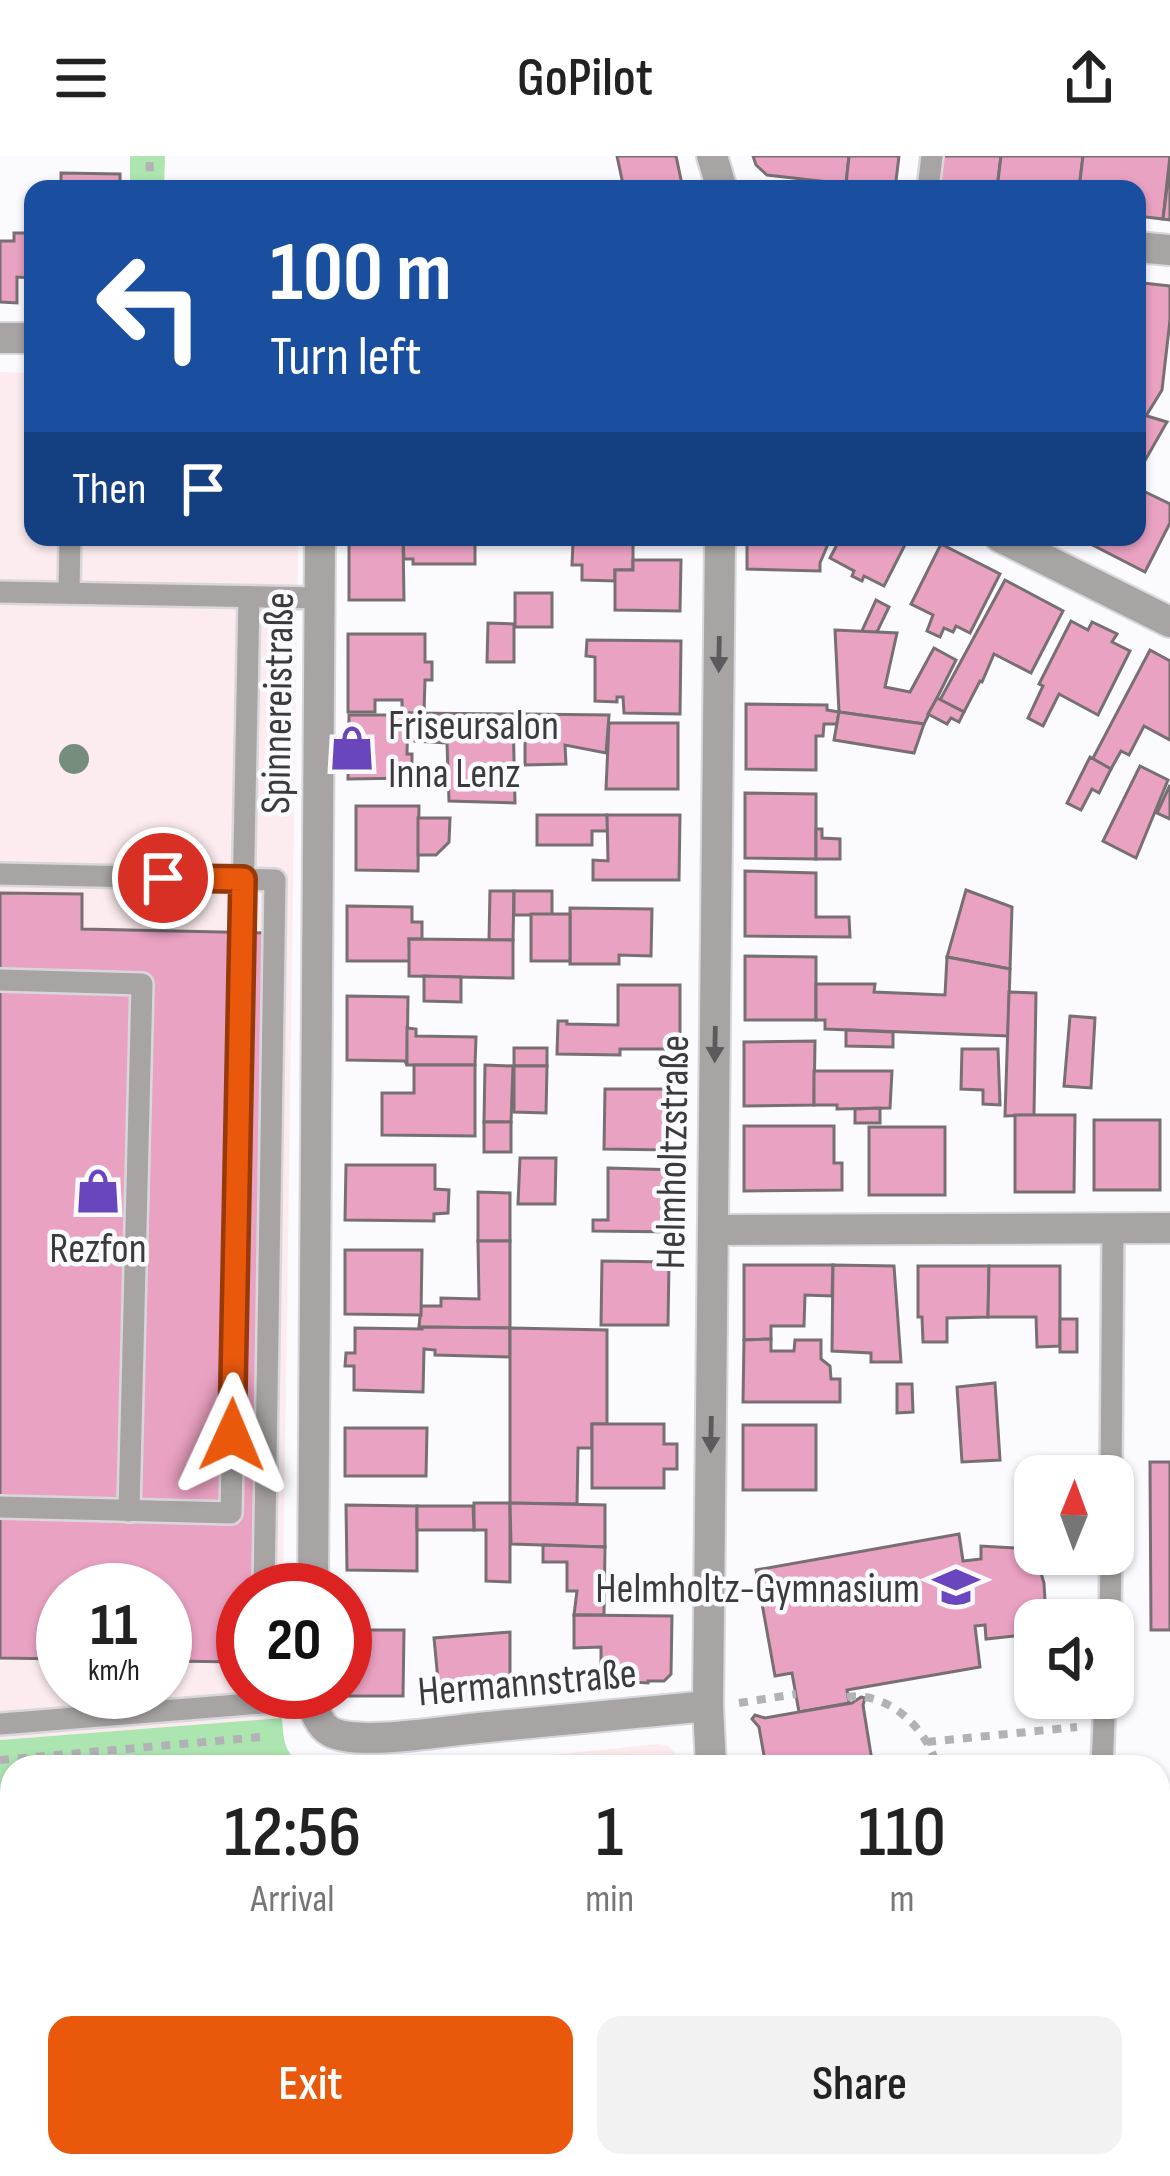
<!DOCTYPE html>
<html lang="en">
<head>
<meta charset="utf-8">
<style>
  :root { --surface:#fff; --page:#f2f2f2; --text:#222; --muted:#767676; --accent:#ea580c }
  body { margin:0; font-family:"Sofia Sans Condensed",sans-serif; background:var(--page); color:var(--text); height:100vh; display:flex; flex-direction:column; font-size:45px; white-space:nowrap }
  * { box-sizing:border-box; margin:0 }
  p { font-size:39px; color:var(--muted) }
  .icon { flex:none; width:66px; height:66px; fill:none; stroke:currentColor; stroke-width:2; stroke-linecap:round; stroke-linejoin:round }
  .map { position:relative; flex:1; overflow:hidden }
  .side { position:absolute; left:0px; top:1599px; width:1170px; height:423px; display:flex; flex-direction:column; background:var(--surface); border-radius:36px 36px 0 0; box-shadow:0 3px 9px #0004 }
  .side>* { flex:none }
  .guide { position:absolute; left:24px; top:24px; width:1122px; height:366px; border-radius:24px; box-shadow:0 3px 9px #0004; background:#1a4fa0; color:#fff; overflow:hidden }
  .needle { width:78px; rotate:1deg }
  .tools { position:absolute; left:1014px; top:1299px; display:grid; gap:24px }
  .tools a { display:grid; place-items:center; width:120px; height:120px; border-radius:24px; background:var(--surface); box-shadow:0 3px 9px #0004; font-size:60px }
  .speed { position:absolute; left:36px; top:1407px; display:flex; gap:24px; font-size:60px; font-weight:700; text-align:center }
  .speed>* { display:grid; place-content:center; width:156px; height:156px; border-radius:50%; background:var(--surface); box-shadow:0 3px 9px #0004; line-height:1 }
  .speed small { font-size:30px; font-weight:400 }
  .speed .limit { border:18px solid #d22; background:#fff; color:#111 }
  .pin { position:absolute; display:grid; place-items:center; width:102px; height:102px; color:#fff; margin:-51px; border:6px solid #fff; border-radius:50%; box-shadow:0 3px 12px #0007 }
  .me { position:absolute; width:132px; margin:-66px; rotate:1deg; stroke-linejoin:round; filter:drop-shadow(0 0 9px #0008) }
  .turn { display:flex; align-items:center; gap:42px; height:252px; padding:0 48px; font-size:54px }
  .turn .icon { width:156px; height:156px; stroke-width:2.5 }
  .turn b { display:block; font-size:84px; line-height:102px }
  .then { display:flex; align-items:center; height:114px; padding:0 48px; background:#0003; gap:24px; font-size:45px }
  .eta { display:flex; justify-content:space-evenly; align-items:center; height:204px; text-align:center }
  .eta b { font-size:72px; font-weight:600; line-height:84px }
  .cta { display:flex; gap:24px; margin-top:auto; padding:24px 48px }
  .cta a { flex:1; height:138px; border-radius:24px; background:var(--accent); color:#fff; font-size:48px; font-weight:600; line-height:138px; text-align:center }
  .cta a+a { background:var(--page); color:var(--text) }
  header { display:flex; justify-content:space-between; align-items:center; height:156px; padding:0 48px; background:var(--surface); font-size:54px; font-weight:600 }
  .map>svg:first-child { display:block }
</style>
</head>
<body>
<header><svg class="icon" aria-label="menu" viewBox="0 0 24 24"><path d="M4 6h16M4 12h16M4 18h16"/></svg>GoPilot<svg class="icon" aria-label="share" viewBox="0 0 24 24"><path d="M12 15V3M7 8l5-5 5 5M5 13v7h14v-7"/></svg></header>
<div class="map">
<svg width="1170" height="2020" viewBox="0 0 1170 2020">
  <rect width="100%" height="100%" fill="#fbfaff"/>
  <g fill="#fcecef" fill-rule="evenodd">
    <path d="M0,216L33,217V381H121L122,385L298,386L283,1434H243V1536H282V1562L0,1584ZM63,1434H165V1536H63Z"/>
    <path d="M658,1588L668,1590L676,1598L679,1611H435Z"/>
    <path d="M12,1655V2010H110L0,2019V1656Z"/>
  </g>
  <g fill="#ade5b1">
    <path d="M130,0H165L164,33H130Z"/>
    <path d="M282,1562C284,1587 283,1596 306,1611H12V1655L0,1656V1584Z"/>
    <path d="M1170,1924V2020H568L653,2010H1158V1926Z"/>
  </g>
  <g fill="#eaa2c2" stroke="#776f72" stroke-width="3">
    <path d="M617,0H676L683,33H624Z"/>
    <path d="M753,0H849L846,28L767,19L756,9Z"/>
    <path d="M849,0H899L895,33L846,28Z"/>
    <path d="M937,0H1001L997,33H933Z"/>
    <path d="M1001,0H1083L1079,33H997Z"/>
    <path d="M1083,0H1170L1163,63L1137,60V33H1079Z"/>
    <path d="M1170,7V64L1163,63Z"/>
    <path d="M61,17L120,18V33H61Z"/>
    <path d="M14,77H32V122L17,121V147L0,146V85H14Z"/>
    <path d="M1143,127L1170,130V164L1162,234L1146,260L1137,257V190Z"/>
    <path d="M1137,257L1167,266L1139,315H1137Z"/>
    <path d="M1137,332L1170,348V367L1145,416L1077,381H1137Z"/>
    <path d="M440,381H567V384L440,382Z"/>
    <path d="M747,381H831L820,407V415L747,413Z"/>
    <path d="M841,381H909L884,430L864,420L862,425L852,420L854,415L830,402Z"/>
    <path d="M403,382L475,383V408H413V403H404Z"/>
    <path d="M403,383L404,444H349V384Z"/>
    <path d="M573,386L633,387V414H615V425L582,424V409H572Z"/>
    <path d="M941,388L1000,418L970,477L956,470L953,476L944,472L940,481L927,475L933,459L911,448Z"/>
    <path d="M633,404H681L680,455L615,454V414H633Z"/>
    <path d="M1005,424L1063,455L1031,517L994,498L982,526L980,525L964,556L940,544Z"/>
    <rect x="515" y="437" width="37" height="34"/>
    <path d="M876,444L889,451L876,478L861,477Z"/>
    <path d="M1071,465L1088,474L1092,466L1117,478L1112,486L1130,495L1098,559L1059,538L1043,570L1028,562L1043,530L1039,528Z"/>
    <path d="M488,467L514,468V506H487Z"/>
    <path d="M835,474L897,477L885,531L910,536L934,492L956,504L924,568L839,556Z"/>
    <path d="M348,478H425V506H432V524H425L424,557H402V544H375V556H348Z"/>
    <path d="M587,484L681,485L680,558L624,557L623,541H617V546L595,545V501L586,500Z"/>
    <path d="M1150,494L1170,505V584L1144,570L1129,599L1121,595L1111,613L1092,604Z"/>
    <path d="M937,542L964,556L959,566L951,562L947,568L928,558Z"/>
    <path d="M746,548L827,549V554L839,556L837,568H824L823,580H816V614L746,613Z"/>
    <path d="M839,556L924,568L914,597L834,584Z"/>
    <path d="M406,557L513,558L515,647L449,645L447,587L415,585V581H407Z"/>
    <path d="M525,558L609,559L606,597L565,589L566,608L525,609Z"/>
    <path d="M349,559H408L407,598H412V622L348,623Z"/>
    <path d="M609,567H678V633H606Z"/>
    <path d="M1090,601L1111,613L1099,637L1092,633L1081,654L1067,647Z"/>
    <path d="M1140,610L1168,624L1136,702L1103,685Z"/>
    <path d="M1170,629V663L1157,657Z"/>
    <path d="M745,637L816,638V703L745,702Z"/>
    <path d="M356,650H419L418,715L356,714Z"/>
    <path d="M537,659H607L608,675H592V689H537Z"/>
    <path d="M607,659H680L679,724H593V704L608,705Z"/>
    <path d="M418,662H450L449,686L436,699H418Z"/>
    <path d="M816,673H822V682L840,683V703H816Z"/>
    <path d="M745,715L816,717V761H849L850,781L745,780Z"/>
    <path d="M966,734L1012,751L1010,813L947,801Z"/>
    <path d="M490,735H514L513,784H489Z"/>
    <rect x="514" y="735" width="38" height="24"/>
    <path d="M0,737L82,738V773L265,777L254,1434H243V1506L165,1505V1434H63V1503L0,1502Z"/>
    <path d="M347,750L412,751V766H422V783H409L410,805H347Z"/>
    <path d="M570,752L652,753L651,800L619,799V808H570Z"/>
    <rect x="531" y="758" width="39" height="47"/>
    <path d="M409,783L513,784V822L409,820Z"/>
    <path d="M745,800L816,801V864H745Z"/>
    <path d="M947,801L1010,813L1008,880L825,873V864H816V828H875L874,836L945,839Z"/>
    <path d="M424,820L461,821V846L424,845Z"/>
    <path d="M618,829H680V893H620V899L557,898L558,865H567V868L618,869Z"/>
    <path d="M1009,836L1036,837L1034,959L1005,960Z"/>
    <path d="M347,840L408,841L407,909L405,905L347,904Z"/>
    <path d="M1070,860L1095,862L1091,932L1064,930Z"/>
    <path d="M407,872L416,873V880L476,881L475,909H407Z"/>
    <path d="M846,874L893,876V891L846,890Z"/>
    <path d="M815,885L814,949L744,950V886Z"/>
    <rect x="514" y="892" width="33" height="18"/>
    <path d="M962,893H998L1000,949L983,948V934L961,933Z"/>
    <path d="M414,909H475V980L382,979V937H414Z"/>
    <path d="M485,909L513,910L511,966H484Z"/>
    <path d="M514,910H547L546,957L514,956Z"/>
    <path d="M814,915H892L890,952L837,953V949H814Z"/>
    <path d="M605,933H670V994L604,993Z"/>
    <path d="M880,952V967H855V953Z"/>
    <path d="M1015,959H1075L1074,1036H1015Z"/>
    <rect x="1094" y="964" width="66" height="70"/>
    <rect x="484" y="966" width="27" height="30"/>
    <path d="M744,970H834V1007H842V1034L744,1035Z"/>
    <rect x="869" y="971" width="76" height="68"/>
    <path d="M520,1002H556L555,1048H518Z"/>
    <path d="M346,1009H435V1033L449,1034L448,1057L434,1058V1065L345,1064Z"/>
    <path d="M608,1012L679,1014L678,1076L593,1075V1064H608Z"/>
    <path d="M478,1036L510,1037V1085H478Z"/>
    <path d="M478,1085H510V1172L419,1171L421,1150H441V1142L479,1143Z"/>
    <path d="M345,1094H422L421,1159L345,1158Z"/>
    <path d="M602,1105L669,1106L668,1169H601Z"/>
    <path d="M744,1109H833L832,1140L805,1139L804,1170H771V1183L744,1184Z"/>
    <path d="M833,1109L894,1110L901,1206H871V1197L832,1195Z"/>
    <path d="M918,1110H989L988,1161L947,1162V1186H923L922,1161H918Z"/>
    <path d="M989,1110H1060V1190L1037,1191L1036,1161H988Z"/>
    <rect x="1060" y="1163" width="17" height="33"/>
    <path d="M422,1171L510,1172V1201L435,1199V1194L424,1193L423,1236L354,1234V1210H345L346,1197H355V1172L422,1173Z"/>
    <path d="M510,1172L607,1174V1268H592V1292H578L577,1348L510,1347Z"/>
    <path d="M771,1183V1195H794L795,1184H821V1203L830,1210L831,1223H840V1246H743L744,1184Z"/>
    <path d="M995,1227L1000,1304L962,1306L957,1231Z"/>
    <path d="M897,1228H912L913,1256L897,1257Z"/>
    <path d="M592,1268H664V1288H677V1313H664V1332H592Z"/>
    <rect x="743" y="1269" width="73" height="65"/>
    <path d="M345,1272H427L426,1320H345Z"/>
    <path d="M1150,1306H1170V1474H1151Z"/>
    <path d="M474,1347H510V1426L486,1425V1374H474Z"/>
    <path d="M510,1347L605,1349V1391L511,1388Z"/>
    <path d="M346,1349L417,1350V1415L347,1414Z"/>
    <path d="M417,1350H473L474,1374H417Z"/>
    <path d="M959,1378L963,1405L981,1403V1390L1015,1392L1029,1399L1040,1414L1044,1427L1045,1445L1038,1462L1027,1473L1014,1480L986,1483L985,1469L975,1470L980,1511L847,1534L849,1547L799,1556L792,1517L775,1520L756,1414Z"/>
    <path d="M543,1389L605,1391L604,1459H574L577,1435H567V1406H543Z"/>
    <path d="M574,1459L672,1460L671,1518L664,1525H648V1527L601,1524V1491L574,1492Z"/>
    <path d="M346,1474H404L403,1540H345Z"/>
    <path d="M510,1476V1540L440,1546L434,1482Z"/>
    <path d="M861,1541L865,1542L863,1549L873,1611H766L759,1571L752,1563L755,1559L765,1562L799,1556L852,1547Z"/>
    <path d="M12,1668V1725L0,1726V1669Z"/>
  </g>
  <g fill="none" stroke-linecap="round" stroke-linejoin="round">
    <g stroke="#d8d8dc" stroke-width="26">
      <g id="lane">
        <path d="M928,33L932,0"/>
        <path d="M0,436L319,442"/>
        <path d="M69,437L70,381"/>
        <path d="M0,718L275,724L264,1434"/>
        <path d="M0,824L142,828L129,1355"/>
        <path d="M1111,1320L1113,1072"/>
        <path d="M0,1351L231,1357L249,441"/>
        <path d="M1110,1464L1111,1398"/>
        <path d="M0,1568L312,1543"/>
        <path d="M1102,1611L1105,1542"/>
        <path d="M0,1750L12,1749"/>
      </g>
    </g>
    <g stroke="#d8d8dc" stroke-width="34">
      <g id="street">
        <path d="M712,0L722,33"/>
        <path d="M1137,91L1170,94"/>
        <path d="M0,182H33"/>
        <path d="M1000,381L1170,466"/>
        <path d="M713,1074L1170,1072"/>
        <path d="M313,1434L320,381"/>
        <path d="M312,1536C313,1551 317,1568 331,1576C359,1590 445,1575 478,1572C555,1565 631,1557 708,1550"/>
        <path d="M711,1611L708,1550L720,381"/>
        <path d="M1158,1891L1170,1889"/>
        <path d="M367,2020L452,2010"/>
      </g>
    </g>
    <g stroke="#b2b1b6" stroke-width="8" stroke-dasharray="9 9" stroke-linecap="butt">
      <path d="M149,33L150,0"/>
      <path d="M847,1541C888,1535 928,1573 937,1611"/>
      <path d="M739,1547L796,1538"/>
      <path d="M927,1586L1077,1571"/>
      <path d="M0,1604L261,1581"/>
      <path d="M1158,1636L1170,1640"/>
      <path d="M702,2010L703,2020"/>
    </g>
    <use href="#lane" stroke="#a8a4a4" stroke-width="21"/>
    <use href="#street" stroke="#a8a4a4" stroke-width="30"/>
  </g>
  <circle fill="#768d7d" cx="74" cy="603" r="15"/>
  <defs><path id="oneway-solid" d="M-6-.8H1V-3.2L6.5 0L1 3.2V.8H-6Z" transform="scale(3)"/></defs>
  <g fill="#5c5a5d">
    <use href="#oneway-solid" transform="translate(719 498) rotate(91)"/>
    <use href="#oneway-solid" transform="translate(715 888) rotate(91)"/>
    <use href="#oneway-solid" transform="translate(711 1278) rotate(91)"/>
  </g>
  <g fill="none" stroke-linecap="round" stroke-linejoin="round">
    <g stroke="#983908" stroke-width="30">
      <path id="route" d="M163,722L243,723L232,1279"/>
    </g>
    <use href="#route" stroke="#ea580c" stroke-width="21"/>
  </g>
  <defs>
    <g id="shop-bare" transform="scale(3.6)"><path d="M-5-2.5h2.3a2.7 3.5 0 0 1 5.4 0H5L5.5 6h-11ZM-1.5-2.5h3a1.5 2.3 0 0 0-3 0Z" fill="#6946be" stroke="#fbfaff" stroke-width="2.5" paint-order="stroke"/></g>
    <g id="school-bare" transform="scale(3.6)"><path d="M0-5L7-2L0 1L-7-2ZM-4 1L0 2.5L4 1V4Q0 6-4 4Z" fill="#6946be" stroke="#fbfaff" stroke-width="2.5" paint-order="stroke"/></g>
  </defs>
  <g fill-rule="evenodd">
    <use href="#shop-bare" x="352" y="592"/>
    <use href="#shop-bare" x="98" y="1035"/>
    <use href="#school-bare" x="956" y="1431"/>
  </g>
  <g text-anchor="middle" stroke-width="9" stroke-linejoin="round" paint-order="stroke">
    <g font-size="42" fill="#3b3b3e" stroke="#fbfaff">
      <text transform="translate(276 547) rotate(-89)" y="15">Spinnereistraße</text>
      <text transform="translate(671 996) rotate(-89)" y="15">Helmholtzstraße</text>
      <text transform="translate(527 1525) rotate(-5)" y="15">Hermannstraße</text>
    </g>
    <g font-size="42" fill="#3b3b3e" stroke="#fbfaff" text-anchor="start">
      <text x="388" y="583">Friseursalon<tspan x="388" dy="48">Inna Lenz</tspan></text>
      <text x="98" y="1106" text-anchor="middle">Rezfon</text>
      <text x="920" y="1446" text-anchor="end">Helmholtz-Gymnasium</text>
    </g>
  </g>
</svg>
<div class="tools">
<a><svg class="needle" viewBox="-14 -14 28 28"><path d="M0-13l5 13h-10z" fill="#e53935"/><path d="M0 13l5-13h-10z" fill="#767676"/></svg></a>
<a><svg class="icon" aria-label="sound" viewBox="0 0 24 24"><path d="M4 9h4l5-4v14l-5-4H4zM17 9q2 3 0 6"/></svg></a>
</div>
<div class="speed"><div>11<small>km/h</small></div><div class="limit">20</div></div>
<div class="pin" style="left:163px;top:722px;background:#d93025"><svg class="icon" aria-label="arrive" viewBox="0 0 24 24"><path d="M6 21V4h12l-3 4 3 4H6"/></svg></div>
<svg class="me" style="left:232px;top:1279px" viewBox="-20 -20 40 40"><path d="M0-17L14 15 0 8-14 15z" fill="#ea580c" stroke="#fff" stroke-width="4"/></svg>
<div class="guide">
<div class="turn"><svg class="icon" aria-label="left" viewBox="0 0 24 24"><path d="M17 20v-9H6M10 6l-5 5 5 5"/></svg><div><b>100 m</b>Turn left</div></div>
<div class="then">Then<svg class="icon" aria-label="arrive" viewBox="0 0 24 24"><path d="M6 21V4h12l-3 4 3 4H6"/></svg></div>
</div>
<section class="side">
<div class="eta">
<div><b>12:56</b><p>Arrival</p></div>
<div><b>1</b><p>min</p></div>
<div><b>110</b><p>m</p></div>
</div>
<div class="cta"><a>Exit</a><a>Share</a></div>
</section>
</div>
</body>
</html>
